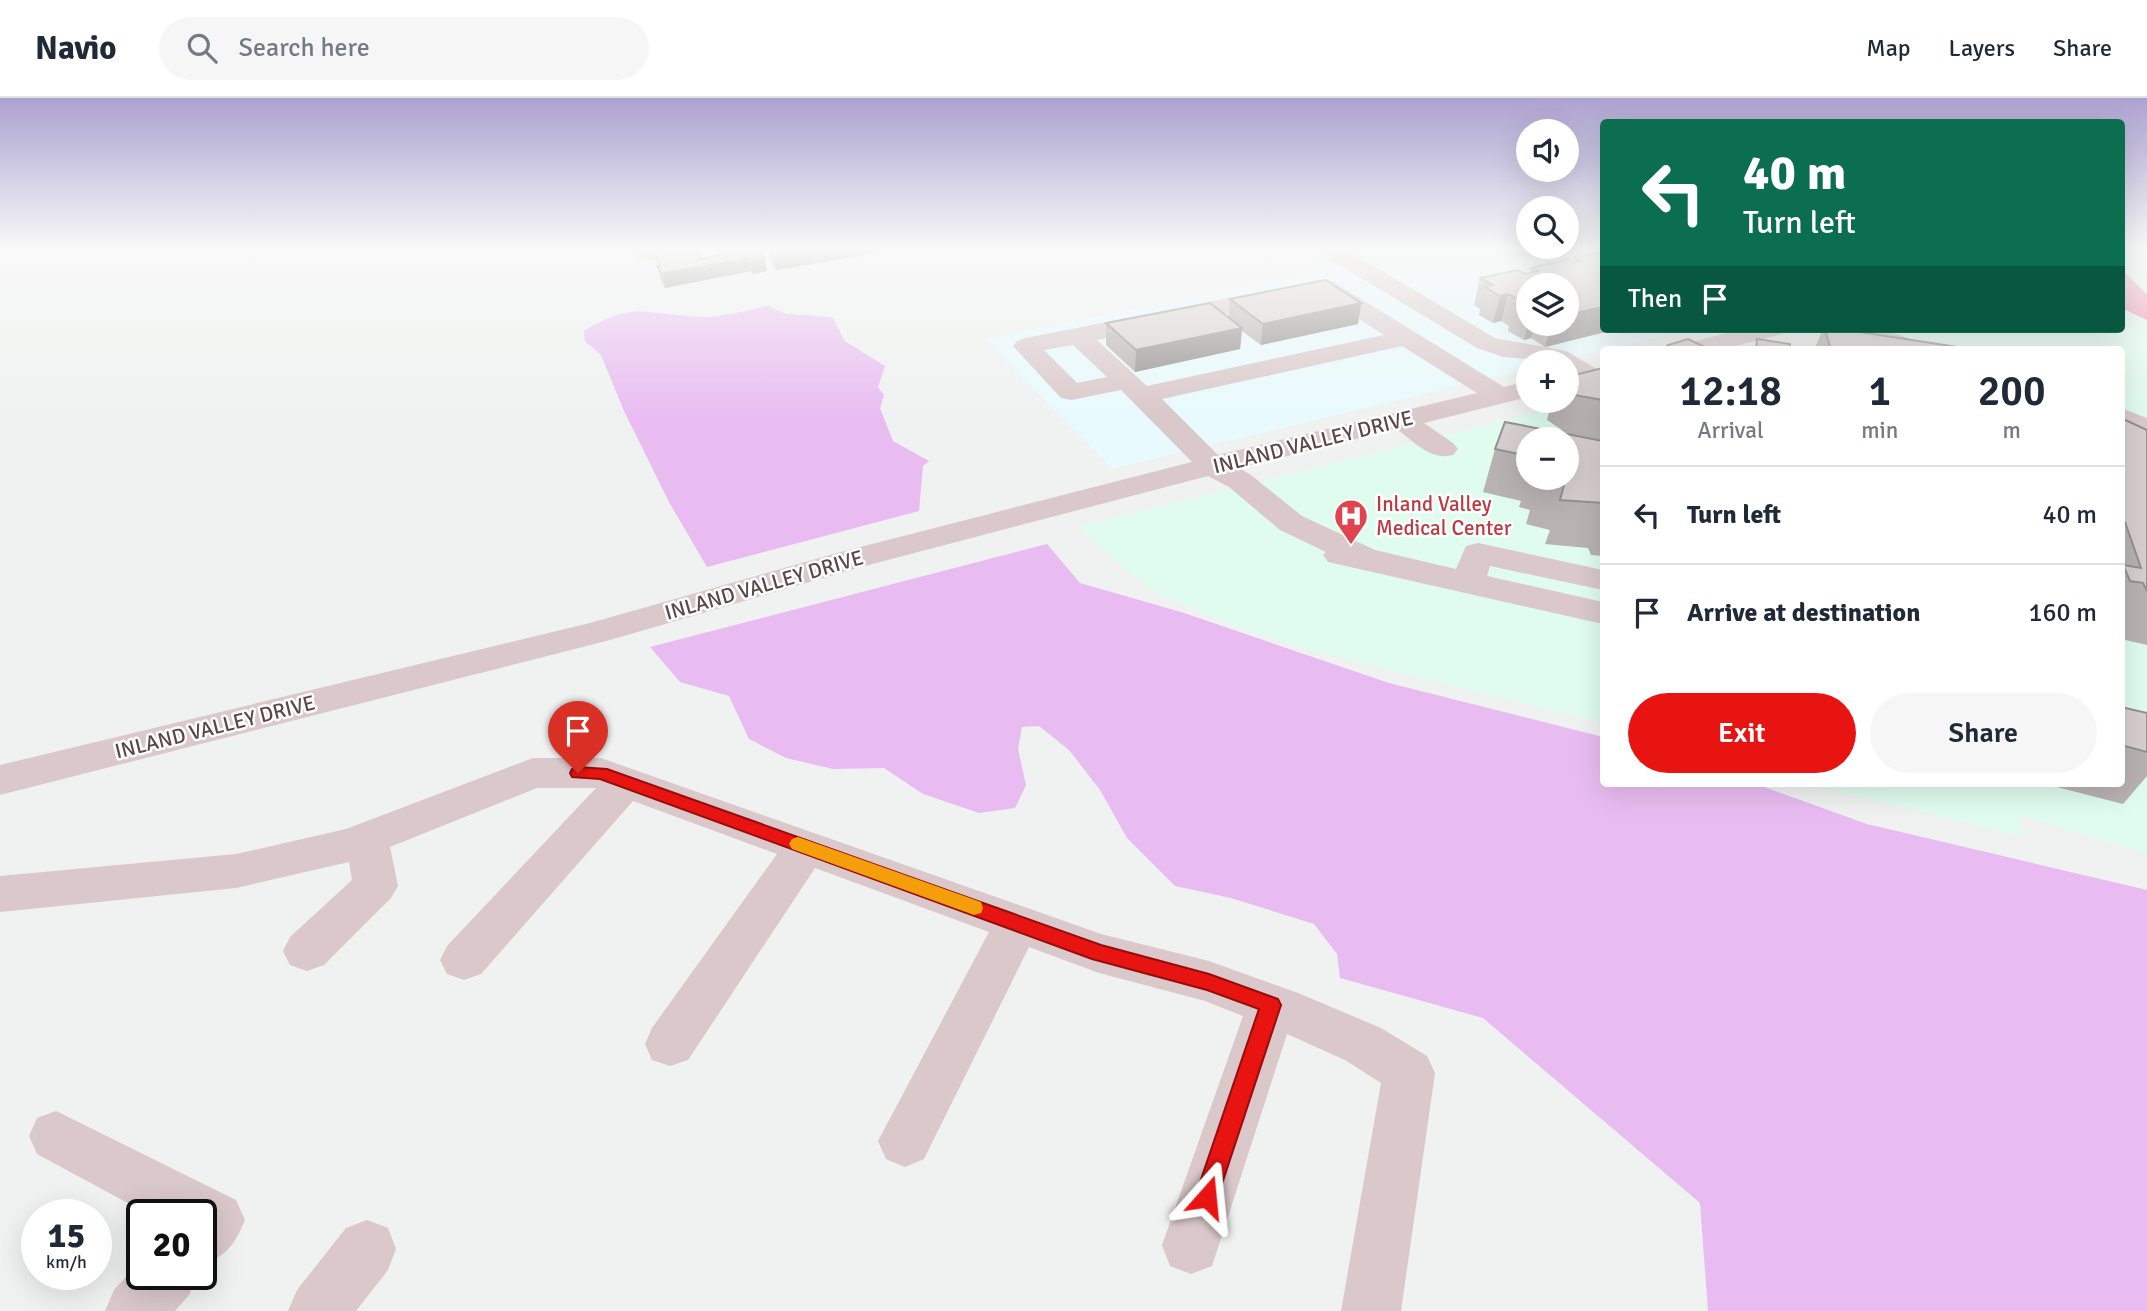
<!DOCTYPE html>
<html lang="en">
<head>
<meta charset="utf-8">
<style>
  :root { --surface:#fff; --page:#f6f6f7; --text:#1f2937; --muted:#747a83; --line:#e0e1e3; --accent:#e81412 }
  body { margin:0; font-family:Signika,sans-serif; background:var(--page); color:var(--text); height:100vh; display:flex; flex-direction:column; font-size:26px; white-space:nowrap }
  * { box-sizing:border-box; margin:0 }
  p { font-size:23px; color:var(--muted) }
  .icon { flex:none; width:38px; height:38px; fill:none; stroke:currentColor; stroke-width:2; stroke-linecap:round; stroke-linejoin:round }
  .map { position:relative; flex:1; overflow:hidden }
  .drawer { position:absolute; left:1600px; top:248px; width:525px; height:441px; display:flex; flex-direction:column; background:var(--surface); border-radius:7px; box-shadow:0 7px 28px #0002 }
  .drawer>* { flex:none }
  .guide { position:absolute; left:1600px; top:21px; width:525px; height:214px; border-radius:7px; box-shadow:0 7px 28px #0002; background:#0b6e4f; color:#fff; overflow:hidden }
  .buttons { position:absolute; left:1516px; top:21px; display:grid; gap:14px }
  .buttons a { display:grid; place-items:center; width:63px; height:63px; border-radius:50%; background:var(--surface); box-shadow:0 7px 28px #0002; font-size:35px }
  .speed { position:absolute; left:21px; top:1101px; display:flex; gap:14px; font-size:35px; font-weight:700; text-align:center }
  .speed>* { display:grid; place-content:center; width:91px; height:91px; border-radius:50%; background:var(--surface); box-shadow:0 7px 28px #0002; line-height:1 }
  .speed small { font-size:18px; font-weight:400 }
  .speed .limit { border:4px solid #111; border-radius:10px; background:#fff; color:#111 }
  .pin { position:absolute; display:grid; place-items:center; width:60px; height:60px; color:#fff; margin:-72px -30px; border-radius:50% 50% 50% 0; rotate:-45deg; box-shadow:0 0 7px #0007 }
  .pin .icon { rotate:45deg }
  .me { position:absolute; width:77px; margin:-38px; rotate:18deg; stroke-linejoin:round; filter:drop-shadow(0 0 5px #0008) }
  .turn { display:flex; align-items:center; gap:24px; height:147px; padding:0 28px; font-size:32px }
  .turn .icon { width:91px; height:91px; stroke-width:2.5 }
  .turn b { display:block; font-size:49px; line-height:60px }
  .then { display:flex; align-items:center; height:66px; padding:0 28px; background:#0003; gap:14px; font-size:26px }
  .eta { display:flex; justify-content:space-evenly; align-items:center; height:119px; text-align:center }
  .eta b { font-size:42px; font-weight:600; line-height:49px }
  .action { display:flex; gap:14px; margin-top:auto; padding:14px 28px }
  .action a { flex:1; height:80px; border-radius:42px; background:var(--accent); color:#fff; font-size:28px; font-weight:600; line-height:80px; text-align:center }
  .action a+a { background:var(--page); color:var(--text) }
  ul { padding:0; list-style:none }
  li { display:flex; align-items:center; gap:21px; height:98px; padding:0 28px; border-top:2px solid var(--line) }
  li div { flex:1 }
  li b { display:block; font-size:26px }
  li em { font-style:normal }
  header { display:flex; align-items:center; gap:42px; box-sizing:border-box; height:98px; padding:0 35px; background:var(--surface); border-bottom:2px solid var(--line) }
  header strong { font-size:33px }
  nav { display:flex; gap:38px; margin-inline-start:auto; font-size:24px }
  .search { width:490px; height:63px; background:var(--page); display:flex; align-items:center; gap:18px; box-sizing:border-box; padding:0 24px; border-radius:38px; color:var(--muted); font-size:26px }
  .map>svg:first-child { display:block }
</style>
</head>
<body>
<header>
<strong>Navio</strong>
<div class="search"><svg class="icon" aria-label="search" viewBox="0 0 24 24"><circle cx="10" cy="10" r="6"/><path d="M15 15l6 6"/></svg>Search here</div>
<nav><a>Map</a><a>Layers</a><a>Share</a></nav>
</header>
<div class="map">
<svg width="2147" height="1213" viewBox="0 0 2147 1213">
  <rect width="100%" height="100%" fill="#eff2f0"/>
  <path fill="#e8fafd" fill-rule="evenodd" d="M1298,149H1603V231H1693L1555,264H1528V271L1112,371L985,241L1334,172ZM1528,187H1566V226H1528Z"/>
  <g fill="#dffcee" fill-rule="evenodd">
    <path d="M2121,149H2147V756L2020,717L2021,738L1808,686H2121V252H1795L1882,231H2121Z"/>
    <path d="M1603,298V625L1294,548L1234,528L1159,496L1119,466L1078,429ZM1528,341H1566V380H1528Z"/>
  </g>
  <g fill="#e8bcf1">
    <path d="M768,208L787,216L832,219L845,243L885,268L878,289L884,297L880,310L893,343L929,363L923,368L919,413L707,469L669,404L624,313L601,257L585,243L584,233C636,202 646,217 699,219C721,220 746,212 768,208Z"/>
    <path d="M1047,446L1080,485L1181,514L1389,585L1603,639V686H1756L1867,726L2147,792V1213H1708L1700,1105L1483,920L1340,880L1337,856L1314,826L1231,800L1175,788L1127,740L1100,692L1069,652L1039,628L1022,629L1018,651L1026,687L1015,710L979,715L923,696L884,670L833,671L786,660L749,641L729,598L680,584L650,549Z"/>
  </g>
  <path fill="#ef88ac" d="M2121,171L2147,196V222L2121,210Z"/>
  <g fill="none" stroke-linecap="round" stroke-linejoin="round">
    <g fill="#dac8ca" fill-rule="evenodd">
      <path d="M647,149H697L694,154C677,158 655,165 638,161L635,156L638,151Z"/>
      <path d="M1322,149H1355L1350,154L1495,240L1566,253L1597,271L1601,277L1597,283L1588,285L1566,275V264L1503,259L1477,250L1323,157L1320,152Z"/>
      <path d="M1324,181L1332,183L1504,289L1528,283V299L1424,325L1453,345L1458,351L1453,357C1431,363 1414,344 1397,331L1239,370L1251,377L1302,418L1375,452L1456,471L1466,448L1478,445L1603,472V492L1490,468L1487,478L1603,504V526L1328,464L1323,457L1326,454L1280,432L1229,389L1208,378L861,469L610,542L0,697V667L590,525L837,455L1192,364L1121,292L1071,302L1061,300L1013,248L1017,243L1026,240ZM1320,196L1384,237L1147,288L1097,242ZM1073,247L1107,279L1077,285L1044,252ZM1402,248L1477,295L1218,357L1162,301Z"/>
      <path d="M1743,231H1785L1782,236L1720,252H1676L1680,247Z"/>
      <path d="M1849,231C1870,231 1908,232 1922,252H1888L1852,236Z"/>
      <path d="M2121,310L2147,320V340L2121,329Z"/>
      <path d="M533,660H601L615,665L1101,836L1209,863L1298,895L1381,930L1427,958L1435,975L1401,1213H1341L1381,985L1345,962L1287,936L1212,1168L1191,1176L1170,1168L1162,1147L1243,918L1205,903L1099,875L1029,849L924,1061L905,1069L886,1061L878,1043L989,834L815,770L688,962L670,968L652,962L645,946L652,930L777,756L633,703L481,876L464,882L447,876L440,862L447,848L596,690H537L390,749L398,788L391,800L324,867L307,873L290,867L283,853L290,839L352,782L349,764L236,790L0,814V778L236,756L346,731Z"/>
      <path d="M56,1013L236,1102L245,1122C234,1148 227,1157 201,1168V1116H148L37,1056L29,1038L37,1020Z"/>
      <path d="M367,1122L388,1130L396,1151L388,1172L356,1213H288L297,1192L346,1130Z"/>
      <path d="M142,1161V1176H198L189,1197L175,1213H105L114,1192Z"/>
    </g>
  </g>
  <g fill="#b9b2b2" fill-rule="evenodd">
    <path d="M714,149H757L767,173L753,176L751,173L665,190L661,182L657,168H659L655,152L700,161L717,158Z"/>
    <path d="M764,149H870L871,156L776,172Z"/>
    <path d="M1603,154L1605,234L1545,249L1531,240L1524,242L1508,233L1509,228L1501,223L1493,225L1479,217L1480,211L1474,207L1480,180L1525,176L1530,175L1531,170L1574,164L1575,160ZM1528,187L1566,226H1528Z"/>
    <path d="M1230,201L1361,205L1358,226L1261,247L1242,233L1240,251L1135,274L1106,247V225L1228,219Z"/>
    <path d="M1823,231H1840L1977,252H1814Z"/>
    <path d="M1668,247L1711,252H1666Z"/>
    <path d="M1603,270V341H1600L1599,343H1603V458L1591,457L1588,450L1545,446L1550,432L1526,426L1530,412L1519,409L1521,403L1483,394L1495,351L1505,324L1561,335L1562,332L1547,322L1552,303H1566V279ZM1528,341H1566V380H1528Z"/>
    <path d="M2121,320L2147,332V547L2121,541Z"/>
    <path d="M2121,609L2147,615V678L2123,706L2045,686H2121Z"/>
  </g>
  <g fill="#969191">
    <path d="M830,149H870L871,156L776,172L774,158Z"/>
    <path d="M876,149H897L877,154Z"/>
    <path d="M749,160L751,173L665,190L662,176Z"/>
    <path d="M765,160L767,173L753,176L750,162Z"/>
    <path d="M1508,196L1501,223L1493,225L1500,198Z"/>
    <path d="M1603,204V231H1606L1605,234L1545,249L1552,226H1566V217Z"/>
    <path d="M1361,205L1358,226L1261,247L1263,226Z"/>
    <path d="M1528,226H1535L1531,240L1524,242Z"/>
    <path d="M1242,230L1240,251L1135,274L1136,252Z"/>
  </g>
  <g fill="#d7cfcf" stroke="#969191" stroke-width="2">
    <path d="M669,149H694L700,161L722,157L717,149H757L765,160L750,162L749,160L662,176L657,168H660L655,152Z"/>
    <path d="M769,149H830L774,158Z"/>
    <path d="M1603,154V209L1566,217V187H1528V212L1515,206L1523,204L1508,196L1500,198L1485,189L1493,187L1480,180L1518,172L1525,176L1538,173L1531,170L1569,161L1575,165L1581,163L1575,160Z"/>
    <path d="M1326,182L1361,205L1263,226L1230,201Z"/>
    <path d="M1210,205L1242,230L1136,252L1106,225Z"/>
    <path d="M1825,231H1840L1977,252H1831Z"/>
    <path d="M1688,241L1711,252H1676L1668,247Z"/>
    <path d="M1757,241L1790,246V252H1756Z"/>
    <path d="M1603,270V302L1574,297L1575,290L1566,285V279Z"/>
    <path d="M2121,320L2147,332V493L2143,485L2130,483L2123,467L2141,470L2125,424L2121,423Z"/>
    <path d="M1505,324L1603,343V405L1560,402L1564,387L1540,382V380H1566V341H1528V358L1495,351Z"/>
    <path d="M2121,609L2147,615V654L2121,647Z"/>
  </g>
  <linearGradient id="sky" x2="0" y2="1"><stop stop-color="#aba2d0"/><stop offset="0.47" stop-color="#f8f9f8"/><stop offset="1" stop-color="#f8f9f8" stop-opacity="0"/></linearGradient>
  <rect width="2147" height="319" fill="url(#sky)"/>
  <path fill="#e81412" stroke="#970d0c" stroke-width="2" d="M578,669L607,671L1101,847L1209,876L1278,901L1281,907L1215,1107L1207,1111L1199,1107L1195,1099L1259,911L1207,892L1092,861L600,681L572,679L570,675L572,671Z"/>
  <path fill="#f59e0b" d="M798,739L981,804L983,810L981,815L974,817L792,751L789,746L792,741Z"/>
  <defs>
    <g id="hospital-pin" transform="scale(1.75)"><path d="M0 17L-7.5 6A9.5 9.5 0 1 1 7.5 6Z" fill="#e0444e" stroke="#fff"/><path d="M-5-5h3v3.5h4V-5h3V5h-3V1.5h-4V5h-3Z" fill="#fff"/></g>
  </defs>
  <g fill-rule="evenodd">
    <use href="#hospital-pin" x="1351" y="418"/>
  </g>
  <g text-anchor="middle" stroke-width="5" stroke-linejoin="round" paint-order="stroke">
    <g font-size="21" fill="#5d4648" stroke="#fff">
      <text transform="translate(1313 344) rotate(-14)" y="7">INLAND VALLEY DRIVE</text>
      <text transform="translate(764 487) rotate(-16)" y="7">INLAND VALLEY DRIVE</text>
      <text transform="translate(215 629) rotate(-14)" y="7">INLAND VALLEY DRIVE</text>
    </g>
    <g font-size="21" fill="#be3a42" stroke="#fff" text-anchor="start">
      <text x="1376" y="413">Inland Valley<tspan x="1376" dy="24">Medical Center</tspan></text>
    </g>
  </g>
</svg>
<div class="buttons">
<a><svg class="icon" aria-label="sound" viewBox="0 0 24 24"><path d="M4 9h4l5-4v14l-5-4H4zM17 9q2 3 0 6"/></svg></a>
<a><svg class="icon" aria-label="search" viewBox="0 0 24 24"><circle cx="10" cy="10" r="6"/><path d="M15 15l6 6"/></svg></a>
<a><svg class="icon" aria-label="layers" viewBox="0 0 24 24"><path d="M12 4l9 5-9 5-9-5zM3 14l9 5 9-5"/></svg></a>
<a>+</a>
<a>−</a>
</div>
<div class="speed"><div>15<small>km/h</small></div><div class="limit">20</div></div>
<div class="pin" style="left:578px;top:675px;background:#d93025"><svg class="icon" aria-label="arrive" viewBox="0 0 24 24"><path d="M6 21V4h12l-3 4 3 4H6"/></svg></div>
<svg class="me" style="left:1207px;top:1099px" viewBox="-20 -20 40 40"><path d="M0-17L14 15 0 8-14 15z" fill="#e81412" stroke="#fff" stroke-width="4"/></svg>
<div class="guide">
<div class="turn"><svg class="icon" aria-label="left" viewBox="0 0 24 24"><path d="M17 20v-9H6M10 6l-5 5 5 5"/></svg><div><b>40 m</b>Turn left</div></div>
<div class="then">Then<svg class="icon" aria-label="arrive" viewBox="0 0 24 24"><path d="M6 21V4h12l-3 4 3 4H6"/></svg></div>
</div>
<section class="drawer">
<div class="eta">
<div><b>12:18</b><p>Arrival</p></div>
<div><b>1</b><p>min</p></div>
<div><b>200</b><p>m</p></div>
</div>
<ul>
<li><svg class="icon" aria-label="left" viewBox="0 0 24 24"><path d="M17 20v-9H6M10 6l-5 5 5 5"/></svg><div><b>Turn left</b></div><em>40 m</em></li>
<li><svg class="icon" aria-label="arrive" viewBox="0 0 24 24"><path d="M6 21V4h12l-3 4 3 4H6"/></svg><div><b>Arrive at destination</b></div><em>160 m</em></li>
</ul>
<div class="action"><a>Exit</a><a>Share</a></div>
</section>
</div>
</body>
</html>
